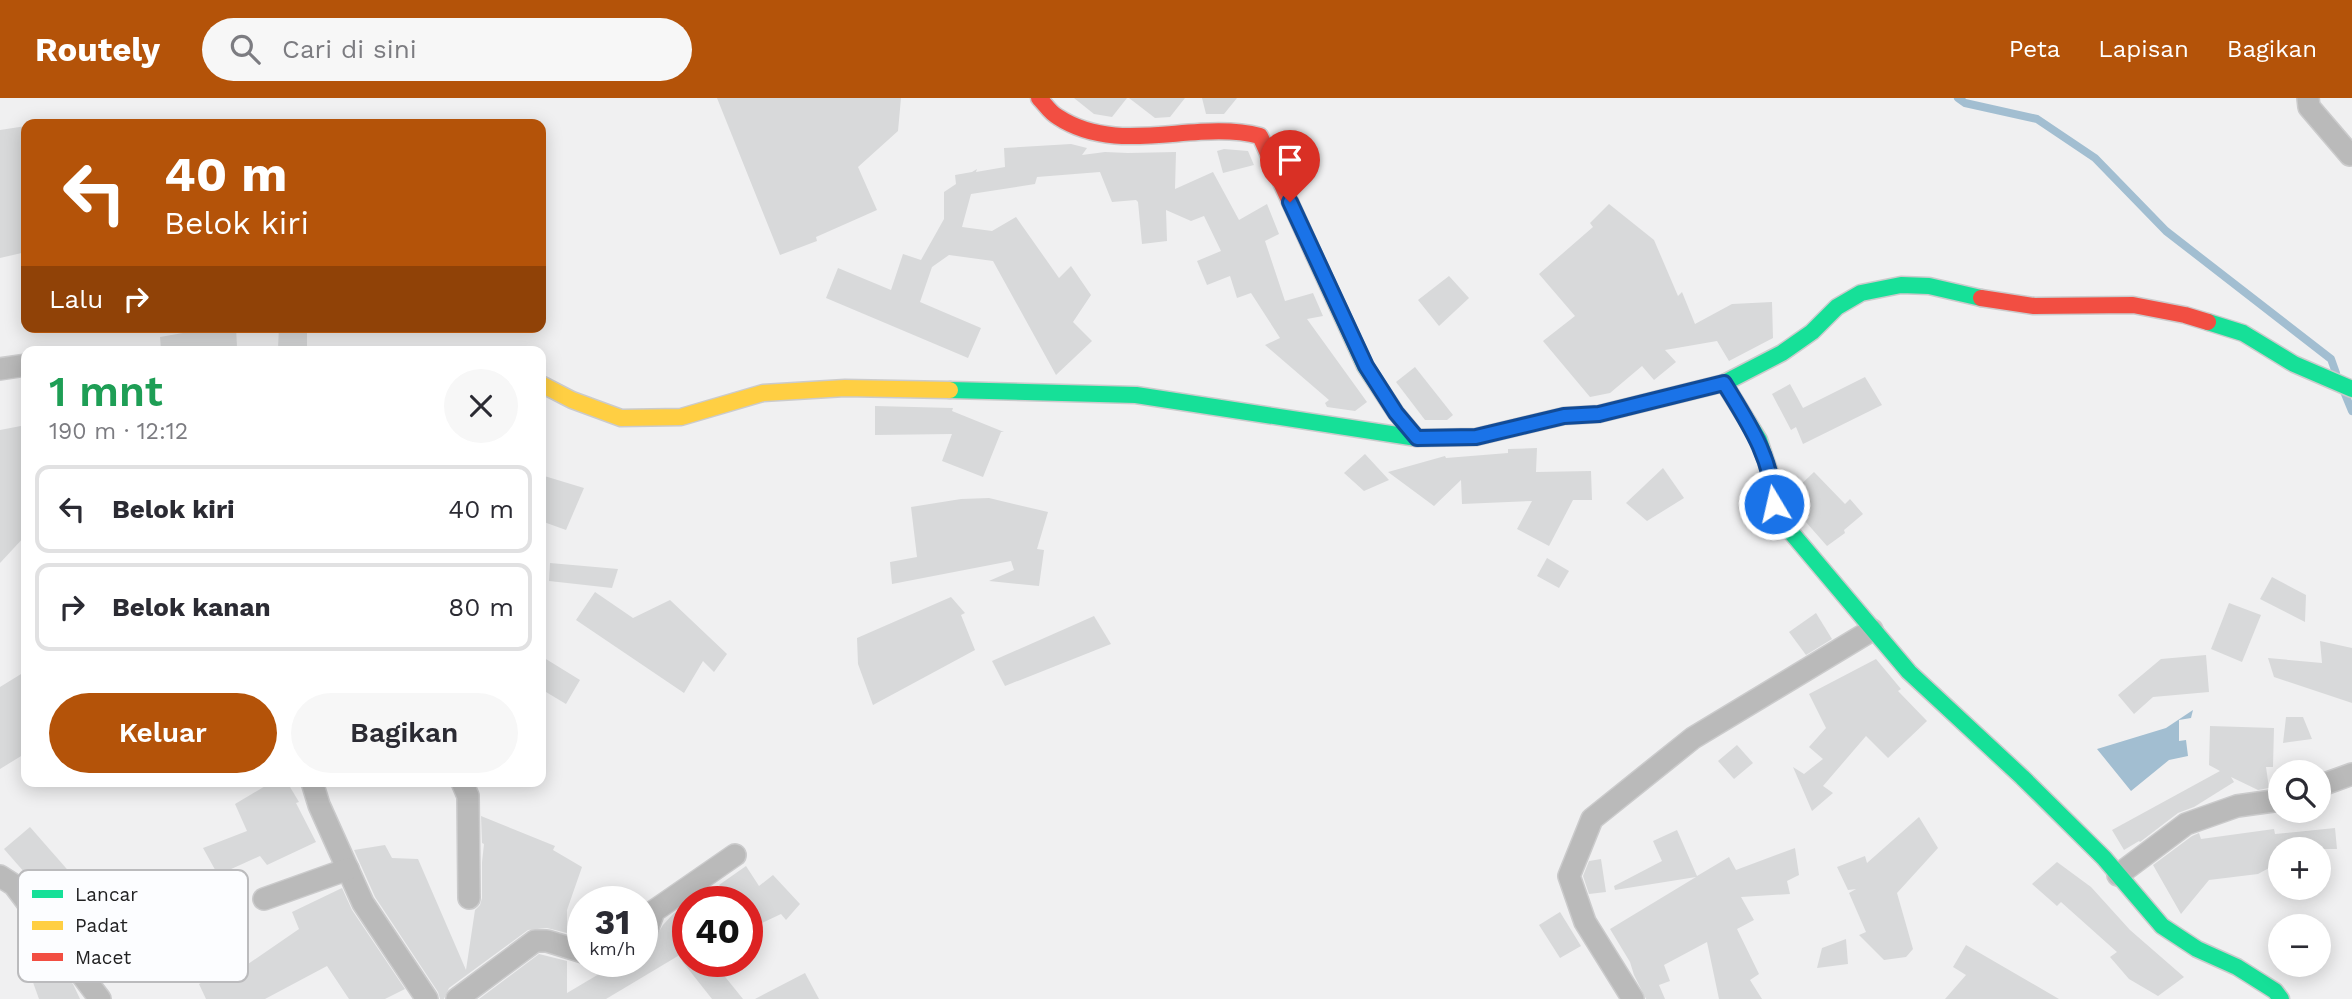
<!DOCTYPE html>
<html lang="id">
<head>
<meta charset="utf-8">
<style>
  :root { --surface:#fff; --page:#f7f7f7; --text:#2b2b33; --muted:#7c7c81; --line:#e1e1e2; --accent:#b45309 }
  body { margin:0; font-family:"Work Sans",sans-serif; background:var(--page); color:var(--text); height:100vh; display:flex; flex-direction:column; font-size:26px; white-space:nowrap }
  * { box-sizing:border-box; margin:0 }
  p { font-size:23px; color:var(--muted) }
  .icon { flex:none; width:38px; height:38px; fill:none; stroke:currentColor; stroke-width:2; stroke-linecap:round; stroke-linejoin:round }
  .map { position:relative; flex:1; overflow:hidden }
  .panel { position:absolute; left:21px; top:248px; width:525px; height:441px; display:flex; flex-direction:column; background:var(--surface); border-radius:14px; box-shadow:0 4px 18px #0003 }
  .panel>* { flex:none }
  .banner { position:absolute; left:21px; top:21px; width:525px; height:214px; border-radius:14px; box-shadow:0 4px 18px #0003; background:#b45309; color:#fff; overflow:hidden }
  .buttons { position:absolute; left:2268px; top:662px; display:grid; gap:14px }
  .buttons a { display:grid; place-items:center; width:63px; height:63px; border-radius:50%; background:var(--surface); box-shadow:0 4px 18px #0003; font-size:35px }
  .speed { position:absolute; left:567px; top:788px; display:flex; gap:14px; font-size:35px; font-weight:700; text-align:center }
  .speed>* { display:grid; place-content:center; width:91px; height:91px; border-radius:50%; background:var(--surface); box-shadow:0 4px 18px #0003; line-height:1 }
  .speed small { font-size:18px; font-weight:400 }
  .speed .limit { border:10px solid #d22; background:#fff; color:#111 }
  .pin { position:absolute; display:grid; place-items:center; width:60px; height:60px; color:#fff; margin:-72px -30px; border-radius:50% 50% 50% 0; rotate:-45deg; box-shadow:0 0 7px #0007 }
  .pin .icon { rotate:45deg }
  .me { position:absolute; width:77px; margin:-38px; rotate:351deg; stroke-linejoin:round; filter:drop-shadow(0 0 5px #0008) }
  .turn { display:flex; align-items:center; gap:24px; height:147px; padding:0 28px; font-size:32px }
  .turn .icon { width:91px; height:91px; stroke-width:2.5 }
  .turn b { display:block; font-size:49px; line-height:60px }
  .then { display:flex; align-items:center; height:66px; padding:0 28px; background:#0003; gap:14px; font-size:26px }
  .round { display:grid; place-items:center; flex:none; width:74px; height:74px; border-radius:37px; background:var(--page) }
  .head { display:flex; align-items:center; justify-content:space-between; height:119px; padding:0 28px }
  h1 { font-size:42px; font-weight:600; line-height:52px; color:#1e9e55 }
  .cta { display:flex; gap:14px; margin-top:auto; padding:14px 28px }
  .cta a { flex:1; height:80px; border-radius:42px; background:var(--accent); color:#fff; font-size:28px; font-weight:600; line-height:80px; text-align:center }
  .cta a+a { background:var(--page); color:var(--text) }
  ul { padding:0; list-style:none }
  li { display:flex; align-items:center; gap:21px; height:88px; margin:0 14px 10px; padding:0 14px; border:4px solid var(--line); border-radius:14px }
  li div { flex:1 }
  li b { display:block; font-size:26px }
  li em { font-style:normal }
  header { display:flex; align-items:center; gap:42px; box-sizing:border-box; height:98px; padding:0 35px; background:var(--accent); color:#fff }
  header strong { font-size:33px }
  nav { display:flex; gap:38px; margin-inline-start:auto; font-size:24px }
  .search { width:490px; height:63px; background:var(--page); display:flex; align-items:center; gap:18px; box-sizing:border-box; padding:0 24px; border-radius:38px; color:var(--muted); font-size:26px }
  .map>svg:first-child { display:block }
</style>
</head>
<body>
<header>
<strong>Routely</strong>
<div class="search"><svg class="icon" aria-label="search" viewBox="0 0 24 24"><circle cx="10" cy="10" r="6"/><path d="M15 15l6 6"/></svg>Cari di sini</div>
<nav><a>Peta</a><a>Lapisan</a><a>Bagikan</a></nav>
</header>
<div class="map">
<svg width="2352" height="901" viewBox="0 0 2352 901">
  <rect width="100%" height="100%" fill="#f0f0f1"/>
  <path fill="#a2bed1" d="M2193,612L2191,620L2179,622V643L2186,642L2188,658L2169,662L2131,693L2097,651L2166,630Z"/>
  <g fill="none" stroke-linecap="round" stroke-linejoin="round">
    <g stroke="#a2bed1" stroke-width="8">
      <path d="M1958,0L1965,5L2037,21L2095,60L2166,133L2331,261L2336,275"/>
      <path d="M2345,296L2352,313"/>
    </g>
  </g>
  <g fill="#d8d9da">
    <path d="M717,0H901L898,33L858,69L877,112L816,139L817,143L780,157Z"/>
    <path d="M1074,0H1127L1112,19L1094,16Z"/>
    <path d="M1129,0H1185L1170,19L1155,20Z"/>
    <path d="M1202,0H1237L1224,16H1206Z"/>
    <path d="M26,28V154L0,160V32Z"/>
    <path d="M1071,46L1087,50L1082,57L1105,54L1128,55L1176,54L1175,91L1213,74L1239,122L1267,106L1279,136L1265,143L1285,203L1313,195L1323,218L1307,221L1367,304L1355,313L1327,309L1325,305L1329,302L1265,247L1280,240L1251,195L1237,200L1230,178L1207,187L1197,163L1221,153L1204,118L1191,123L1166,112L1167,143L1142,146L1138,104L1136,102L1112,104L1100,74L1037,79L1035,86L971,96L962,129L992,133L1016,119L1059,180L1071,168L1091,197L1073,224L1092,243L1056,277L993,163L949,157L932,169L920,204L981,230L968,260L826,200L838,170L891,192L903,156L921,162L944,121V94L956,86L955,77L972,74L977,71L976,74L1005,69L1004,50Z"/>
    <path d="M1224,51L1248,53L1254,67L1223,75L1217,53Z"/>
    <path d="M1609,106L1654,142L1678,198L1682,194L1695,226L1732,206L1772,204L1773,240L1729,263L1717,243L1665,252L1676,264L1654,282L1642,268L1610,295L1590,299L1543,243L1575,218L1539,176L1593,129L1590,125Z"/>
    <path d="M1449,178L1469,200L1439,228L1418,202Z"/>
    <path d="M217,229H236L237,249L161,251L160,239Z"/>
    <path d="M279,229H307V250H278Z"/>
    <path d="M1415,269L1453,317L1447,322H1425L1396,284Z"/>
    <path d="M1865,279L1882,307L1803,346L1796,329L1791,332L1772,296L1790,286L1803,310Z"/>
    <path d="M875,308L953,310L952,313L1004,334H1001L983,379L942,363L952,336L875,337Z"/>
    <path d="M26,327V437L0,465V332Z"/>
    <path d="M1537,350L1536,374L1591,373L1592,402H1573L1549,448L1517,431L1532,403L1462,406L1461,382L1434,408L1388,374L1445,358L1446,360L1508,355V351Z"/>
    <path d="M1365,356L1389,382L1364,393L1344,375Z"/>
    <path d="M1663,370L1684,400L1647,423L1626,405Z"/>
    <path d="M1814,374L1845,406L1850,401L1863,416L1844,432L1845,435L1827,448L1805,423L1809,419L1791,401V396Z"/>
    <path d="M541,377L584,390L566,432L541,423Z"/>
    <path d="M989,400L1048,414L1037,451L1044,452L1039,488L989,483L1014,472L1011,463L892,486L890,464L917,459L911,409L961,401Z"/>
    <path d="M1547,460L1569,473L1559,490L1537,478Z"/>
    <path d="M550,465L618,471L612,490L549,483Z"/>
    <path d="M2272,479L2306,497L2305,524L2260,501Z"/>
    <path d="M595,494L633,520L670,502L727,556L714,574L703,563L684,595L576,522Z"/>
    <path d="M951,499L965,515L961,517L975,552L873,607L858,566L857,540Z"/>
    <path d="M2229,505L2261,517L2242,564L2211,551Z"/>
    <path d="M1816,515L1832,541L1806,557L1789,534Z"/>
    <path d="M1094,518L1111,546L1005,588L992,563Z"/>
    <path d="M2320,543L2352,550V605L2274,579L2268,560L2322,565Z"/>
    <path d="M2206,557L2209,594L2153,599L2134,616L2118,597L2161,561Z"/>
    <path d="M541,558L580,582L566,606L541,591Z"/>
    <path d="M1876,561L1901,591L1898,593L1927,623L1888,660L1866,638L1823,688L1833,695L1812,713L1793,669L1804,676L1823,661L1809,649L1826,630L1809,596Z"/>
    <path d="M26,573V655L0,671V589Z"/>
    <path d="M2286,619H2303L2312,641L2283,645Z"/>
    <path d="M2210,628L2274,630L2273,669H2266L2269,690L2258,692L2231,679L2234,684L2194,709L2178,715L2140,744L2139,743L2124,752L2112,732L2220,673L2209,667Z"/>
    <path d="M1737,647L1753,665L1734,681L1718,663Z"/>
    <path d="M272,684H287L299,704L296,705L316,744L267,767L260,758L218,777L203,750L247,733L235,706Z"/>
    <path d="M481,718L555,748L553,752L582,769L567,812V835L547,830L528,832L449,890L444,901H440L438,894L375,799L354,752L385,747L392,760L418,761L466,872L475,812L480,807L482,800V764L484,746L482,745Z"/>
    <path d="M1919,719L1938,750L1897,795L1913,851L1906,859L1884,862L1859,837L1866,834L1849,795L1856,791L1848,792L1837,769L1865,758L1867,765Z"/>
    <path d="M30,729L129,842L103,864L4,751Z"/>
    <path d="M2335,730L2337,751H2280V764L2258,776L2209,782L2181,816L2153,767L2192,738L2199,735L2201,741L2274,731L2275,736Z"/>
    <path d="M1677,732L1697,778L1729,759L1736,772L1795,750L1799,777L1787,783L1790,796L1741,799L1754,822L1737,831L1759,876L1750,882L1762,901H1719L1707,844L1664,867L1670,883L1659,887L1665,901H1646L1634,877L1630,864L1610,831L1696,779L1615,792L1614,788L1662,763L1653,743Z"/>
    <path d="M1601,761L1606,794L1589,796L1583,778L1589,763Z"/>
    <path d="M2057,764L2091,789L2130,832L2184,879L2158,898L2129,881L2110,859L2117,854L2061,804L2057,808L2032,786Z"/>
    <path d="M746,768L759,788L773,777L800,806L786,822L781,816L747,832V803H732L719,787Z"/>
    <path d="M342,790L352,812L405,891L385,901H349L327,868L265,901H206L199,886L245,860L248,866L299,831L292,814Z"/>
    <path d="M688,806V852L606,901H479L539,856L567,863V895L621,863H642V849L652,845L663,827L674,815Z"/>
    <path d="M1560,814L1581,848L1560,860L1539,827Z"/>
    <path d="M1846,841L1848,866L1817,870L1822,850Z"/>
    <path d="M1966,847L2059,901H1945L1966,877L1953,869Z"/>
    <path d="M45,850L73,886L80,901H39L21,851Z"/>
    <path d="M682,863H742L722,875L743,901H712Z"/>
    <path d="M805,875L819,901H755Z"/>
  </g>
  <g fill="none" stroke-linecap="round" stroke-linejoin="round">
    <g stroke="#cbcbcc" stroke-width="24">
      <g id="street">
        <path d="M2308,0L2309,9L2350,57"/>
        <path d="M0,271L26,267"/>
        <path d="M312,684L319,707L363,805L427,901"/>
        <path d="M462,684L468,698L469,800"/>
        <path d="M2319,688L2352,676"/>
        <path d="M2118,777L2186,726L2237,708L2280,702"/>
        <path d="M0,778L14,787L100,901"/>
        <path d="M264,801L348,771"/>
        <path d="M642,836L648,829L654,813L735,757"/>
        <path d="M457,901L535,843H547L583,854"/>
        <path d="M1633,901L1585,824L1569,778L1592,721L1693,640L1872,532"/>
      </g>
    </g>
    <g stroke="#cbcbcc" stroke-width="19">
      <g id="fast">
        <path d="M1314,157L1365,268L1396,315L1417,340L1476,339L1564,318L1599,316L1724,285L1782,255L1812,234L1837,209L1861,195L1901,187L1929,188L1981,200"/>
        <path d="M2208,224L2243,235L2294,266L2352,291"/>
        <path d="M1724,285L1759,342L1773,384L1774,406L1784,426L1909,574L2022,679L2104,760L2162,828L2197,851L2237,869L2275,893L2281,901"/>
        <path d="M950,292L1136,297L1417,340"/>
      </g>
    </g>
    <g stroke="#cbcbcc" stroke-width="19">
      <path id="slow" d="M541,286L572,302L621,320L681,319L763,295L845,290L950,292"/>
    </g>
    <g stroke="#cbcbcc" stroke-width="19">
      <g id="jam">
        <path d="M1039,0C1045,6 1050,15 1058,19C1119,59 1195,21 1260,38L1314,157"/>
        <path d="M1981,200L2034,208L2133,207L2185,217L2208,224"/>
      </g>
    </g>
    <use href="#street" stroke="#bababa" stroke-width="21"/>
    <use href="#fast" stroke="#16e098" stroke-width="16"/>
    <use href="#slow" stroke="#ffcf43" stroke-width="16"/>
    <use href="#jam" stroke="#f24e42" stroke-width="16"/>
  </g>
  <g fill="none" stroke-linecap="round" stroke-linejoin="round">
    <g stroke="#114b97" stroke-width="18">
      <path id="route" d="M1290,104L1366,268L1396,315L1417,340L1476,339L1564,318L1599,316L1724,285C1747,323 1772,359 1774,406"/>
    </g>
    <use href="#route" stroke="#1a73e8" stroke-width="12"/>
  </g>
  <rect x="18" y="772" width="230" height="112" rx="10" fill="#fcfdff" stroke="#bbbbbd" stroke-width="2"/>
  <rect x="32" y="792" width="31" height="8" fill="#16e098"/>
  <rect x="32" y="823" width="31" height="9" fill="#ffcf43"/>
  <rect x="32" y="855" width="31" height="8" fill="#f24e42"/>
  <g font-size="19" fill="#222223">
    <text x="75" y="803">Lancar</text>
    <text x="75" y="834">Padat</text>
    <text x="75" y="866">Macet</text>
  </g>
</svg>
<div class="buttons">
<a><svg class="icon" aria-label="search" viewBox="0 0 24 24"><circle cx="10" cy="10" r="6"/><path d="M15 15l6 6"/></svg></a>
<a>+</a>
<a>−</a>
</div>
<div class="speed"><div>31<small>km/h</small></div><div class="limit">40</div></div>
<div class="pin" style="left:1290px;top:104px;background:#d93025"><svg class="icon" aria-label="arrive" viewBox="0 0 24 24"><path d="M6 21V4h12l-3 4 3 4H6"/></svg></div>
<svg class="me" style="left:1774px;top:406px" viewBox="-20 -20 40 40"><circle r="17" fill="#1a73e8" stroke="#fff" stroke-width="3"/><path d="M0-11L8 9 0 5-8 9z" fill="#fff"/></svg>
<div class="banner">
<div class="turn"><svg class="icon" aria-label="left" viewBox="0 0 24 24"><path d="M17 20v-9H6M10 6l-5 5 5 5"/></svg><div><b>40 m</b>Belok kiri</div></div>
<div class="then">Lalu<svg class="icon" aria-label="right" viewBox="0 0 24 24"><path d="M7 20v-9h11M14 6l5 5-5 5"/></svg></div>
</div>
<section class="panel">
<div class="head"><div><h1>1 mnt</h1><p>190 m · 12:12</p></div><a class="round"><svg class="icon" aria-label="close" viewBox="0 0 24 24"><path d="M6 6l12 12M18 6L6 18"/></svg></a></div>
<ul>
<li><svg class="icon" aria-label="left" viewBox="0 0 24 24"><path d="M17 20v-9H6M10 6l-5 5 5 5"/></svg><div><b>Belok kiri</b></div><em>40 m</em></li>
<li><svg class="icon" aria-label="right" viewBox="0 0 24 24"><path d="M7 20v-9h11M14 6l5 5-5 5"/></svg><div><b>Belok kanan</b></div><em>80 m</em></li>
</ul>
<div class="cta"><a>Keluar</a><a>Bagikan</a></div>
</section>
</div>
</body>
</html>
